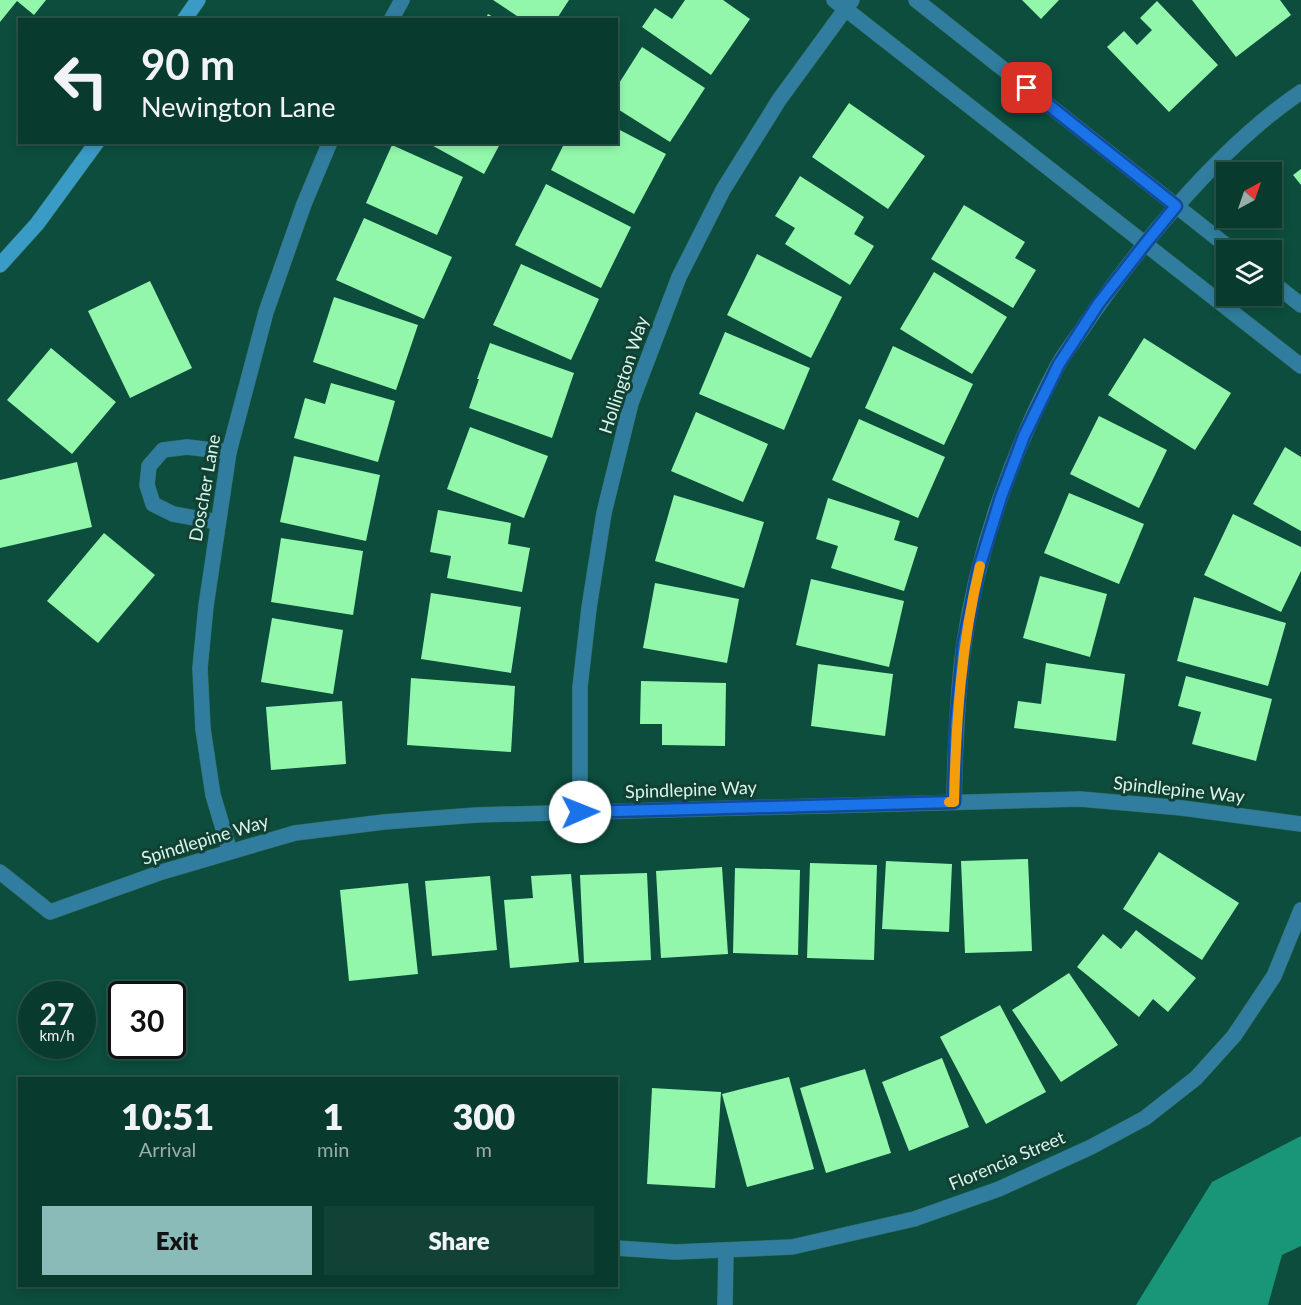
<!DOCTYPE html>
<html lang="en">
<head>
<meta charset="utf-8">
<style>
  :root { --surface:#093a2e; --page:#124136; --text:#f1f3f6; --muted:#99adaa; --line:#29544a; --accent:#8bbbb9 }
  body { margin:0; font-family:Lato,sans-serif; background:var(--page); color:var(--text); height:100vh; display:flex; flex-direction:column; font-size:22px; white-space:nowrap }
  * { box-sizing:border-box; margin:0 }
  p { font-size:20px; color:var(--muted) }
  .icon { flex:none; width:33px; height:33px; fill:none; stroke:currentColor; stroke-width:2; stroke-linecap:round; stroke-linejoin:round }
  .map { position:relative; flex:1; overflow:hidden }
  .side { position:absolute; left:18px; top:1077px; width:600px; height:210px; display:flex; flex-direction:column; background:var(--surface); border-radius:0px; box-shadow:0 3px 9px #0003,0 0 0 2px var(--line) }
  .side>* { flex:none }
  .guide { position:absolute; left:18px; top:18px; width:600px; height:126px; border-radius:0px; box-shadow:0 3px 9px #0003,0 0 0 2px var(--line); background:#093a2e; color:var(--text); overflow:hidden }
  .needle { width:39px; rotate:40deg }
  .controls { position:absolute; left:1216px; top:162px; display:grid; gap:12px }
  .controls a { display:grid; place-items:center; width:66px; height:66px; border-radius:0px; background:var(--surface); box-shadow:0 3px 9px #0003,0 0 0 2px var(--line); font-size:30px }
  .speed { position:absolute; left:18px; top:981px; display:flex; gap:12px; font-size:30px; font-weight:700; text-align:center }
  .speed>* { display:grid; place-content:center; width:78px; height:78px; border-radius:50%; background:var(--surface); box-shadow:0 3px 9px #0003,0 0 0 2px var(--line); line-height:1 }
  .speed small { font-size:15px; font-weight:400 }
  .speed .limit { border:3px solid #111; border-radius:9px; background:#fff; color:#111 }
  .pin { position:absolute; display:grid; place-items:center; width:51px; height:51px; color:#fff; margin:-26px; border-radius:12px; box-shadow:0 3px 9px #0006 }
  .me { position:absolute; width:66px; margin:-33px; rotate:89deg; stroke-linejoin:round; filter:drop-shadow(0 0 4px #0008) }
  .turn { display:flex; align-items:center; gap:21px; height:126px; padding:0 24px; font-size:27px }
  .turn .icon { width:78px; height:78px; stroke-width:2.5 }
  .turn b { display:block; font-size:42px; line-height:51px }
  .eta { display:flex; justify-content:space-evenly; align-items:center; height:102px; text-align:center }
  .eta b { font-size:36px; font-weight:800; line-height:42px }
  .cta { display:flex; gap:12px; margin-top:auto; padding:12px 24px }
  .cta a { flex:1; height:69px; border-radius:0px; background:var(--accent); color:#111; font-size:24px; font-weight:800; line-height:69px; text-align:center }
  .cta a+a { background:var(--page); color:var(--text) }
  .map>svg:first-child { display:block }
</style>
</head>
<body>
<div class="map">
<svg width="1301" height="1305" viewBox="0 0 1301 1305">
  <rect width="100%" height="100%" fill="#0c4d3d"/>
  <path fill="#189677" d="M1301,1136V1246L1282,1255L1268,1305H1136L1212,1182Z"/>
  <g fill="#92f7ab">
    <path d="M0,0H46L34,15L17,1L0,22Z"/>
    <path d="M493,0H569L556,20H523Z"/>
    <path d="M685,0H723L750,19L711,75L642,27L655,8L672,19Z"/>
    <path d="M1022,0H1059L1041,19Z"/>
    <path d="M1192,0H1280L1291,15L1236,57Z"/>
    <path d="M1157,1L1218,65L1169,112L1107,47L1124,31L1137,45L1152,30L1140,18Z"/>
    <path d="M488,14L498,20H485Z"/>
    <path d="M642,47L705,88L670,142L616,108V88Z"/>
    <path d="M849,103L925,156L888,209L812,157Z"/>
    <path d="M616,128L666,154L634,214L551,170L565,142H616Z"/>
    <path d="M426,142H501L484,174Z"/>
    <path d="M392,145L463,177L437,235L366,203Z"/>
    <path d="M1301,169V185L1293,175Z"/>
    <path d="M800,176L864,217L854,234L874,246L850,285L785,244L795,228L775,216Z"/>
    <path d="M546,184L631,227L601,288L515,245Z"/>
    <path d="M964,205L1025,242L1015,258L1036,270L1013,308L931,259Z"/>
    <path d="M364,218L452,257L424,319L336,280Z"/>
    <path d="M757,254L842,297L811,358L727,315Z"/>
    <path d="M521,264L599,299L571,360L493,325Z"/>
    <path d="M934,272L1007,317L972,374L900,329Z"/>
    <path d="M150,281L192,368L130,398L88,311Z"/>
    <path d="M334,297L418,325L396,390L313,362Z"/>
    <path d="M725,332L810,368L784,430L699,394Z"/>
    <path d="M1144,338L1231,393L1195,450L1108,395Z"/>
    <path d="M490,343L574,373L552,438L469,408L479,379H477Z"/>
    <path d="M893,346L973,384L944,445L865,408Z"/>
    <path d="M51,348L116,402L72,454L7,400Z"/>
    <path d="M331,383L395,401L378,462L294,438L305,398L325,404Z"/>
    <path d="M696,412L768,444L743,502L671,471Z"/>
    <path d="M1099,416L1167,450L1139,508L1070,474Z"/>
    <path d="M859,419L945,457L918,518L832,480Z"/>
    <path d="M470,427L548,456L524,518L447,489Z"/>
    <path d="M1285,447L1301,457V531L1253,504Z"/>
    <path d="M294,456L380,475L366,541L280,522Z"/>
    <path d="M77,462L92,527L0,548V480Z"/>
    <path d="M1069,493L1144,524L1119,584L1044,553Z"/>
    <path d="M674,495L764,522L744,588L655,561Z"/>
    <path d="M828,498L900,521L894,540L918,547L904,591L831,568L838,546L816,539Z"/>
    <path d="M438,510L511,523L508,544L530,548L522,592L447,578L451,556L430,552Z"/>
    <path d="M1233,514L1301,547V571L1281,612L1204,575Z"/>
    <path d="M104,533L155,575L98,643L47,601Z"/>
    <path d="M281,538L363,551L353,615L271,602Z"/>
    <path d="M1040,576L1107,594L1090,657L1023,638Z"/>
    <path d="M811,579L904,601L889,667L796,645Z"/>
    <path d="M655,583L739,599L727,663L643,648Z"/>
    <path d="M431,593L521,607L511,673L421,659Z"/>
    <path d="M1194,597L1286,623L1268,686L1177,661Z"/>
    <path d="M272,618L343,630L333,694L261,682Z"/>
    <path d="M1046,663L1125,674L1116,741L1014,728L1018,701L1041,704Z"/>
    <path d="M818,664L893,674L885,736L811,726Z"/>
    <path d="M1186,676L1272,699L1256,761L1192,744L1201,712L1178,706Z"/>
    <path d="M411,678L515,686L511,752L407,745Z"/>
    <path d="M641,681L726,683L725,746L662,745V724H640Z"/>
    <path d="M342,701L346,764L271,770L266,707Z"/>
    <path d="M1159,852L1239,903L1202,960L1123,909Z"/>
    <path d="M1028,859L1032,951L965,953L961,861Z"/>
    <path d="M886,861L952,864L949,932L882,929Z"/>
    <path d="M810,863L877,865L874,960L807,958Z"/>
    <path d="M722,867L728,954L661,958L656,871Z"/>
    <path d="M735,868L800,870L798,955L733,953Z"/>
    <path d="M647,873L651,960L584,963L580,875Z"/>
    <path d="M571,874L579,962L510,968L504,900L533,898L531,876Z"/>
    <path d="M490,876L497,950L432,956L425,881Z"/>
    <path d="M408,883L418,974L349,981L340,890Z"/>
    <path d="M1136,930L1196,978L1168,1012L1153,999L1139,1017L1077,967L1103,934L1121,949Z"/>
    <path d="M1069,973L1118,1045L1061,1082L1012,1010Z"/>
    <path d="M1000,1005L1046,1092L986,1124L940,1037Z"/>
    <path d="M942,1058L969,1127L909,1151L882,1082Z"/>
    <path d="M865,1069L891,1153L826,1173L800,1088Z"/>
    <path d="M789,1077L814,1169L747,1187L722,1094Z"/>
    <path d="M652,1088L721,1092L715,1188L647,1184Z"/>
  </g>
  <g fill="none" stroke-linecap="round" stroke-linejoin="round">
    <g stroke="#316b5c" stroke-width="16">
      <g id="street">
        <path d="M834,0L1301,366"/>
        <path d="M916,0L1232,250"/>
        <path d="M391,20L402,0"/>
        <path d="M1272,282L1301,305"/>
        <path d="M218,522L173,514L153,504L147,485L149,466L163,450L187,447L229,452"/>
        <path d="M954,802C955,749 957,696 964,644C978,548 1013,450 1058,365C1065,353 1073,342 1081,331C1104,296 1130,262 1157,229C1199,179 1247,128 1301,92"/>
        <path d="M580,812V687L589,608L604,513L631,403L679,277L723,190L779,100L852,0"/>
        <path d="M230,852L213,795L203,729L200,668L206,606L229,452L266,312L304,204L330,142"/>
        <path d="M0,872L50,912L162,872L295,833L384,822L476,815L1080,799L1182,808L1301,824"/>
        <path d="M616,1248L675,1252L792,1247L914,1219L999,1189L1091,1147L1145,1118L1196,1078L1234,1036L1274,976L1301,910"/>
        <path d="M725,1305L726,1250"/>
      </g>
    </g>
    <g stroke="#316b5c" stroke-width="16">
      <g id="secondary">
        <path d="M184,20L198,0"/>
        <path d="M0,265L37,224L97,142"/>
      </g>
    </g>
    <use href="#street" stroke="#317d9f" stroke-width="15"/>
    <use href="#secondary" stroke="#399bc6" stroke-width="15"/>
  </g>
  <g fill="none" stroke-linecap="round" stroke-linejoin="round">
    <g stroke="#114b97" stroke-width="15">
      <path id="route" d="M580,812L954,802L956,726L964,643L979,568L1001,497L1024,436L1059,364L1099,303L1145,244L1176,206L1027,88"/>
    </g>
    <use href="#route" stroke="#1a73e8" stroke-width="10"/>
    <path stroke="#f59e0b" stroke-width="10" d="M949,802H954C956,723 961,644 980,566"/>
  </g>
  <g text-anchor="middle" stroke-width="6" stroke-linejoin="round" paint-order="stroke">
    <g font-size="18" fill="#d9f6eb" stroke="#124033">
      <text transform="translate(624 375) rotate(-72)" y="6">Hollington Way</text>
      <text transform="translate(205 488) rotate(-80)" y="6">Doscher Lane</text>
      <text transform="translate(691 790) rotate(-2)" y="6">Spindlepine Way</text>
      <text transform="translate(1179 790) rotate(6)" y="6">Spindlepine Way</text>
      <text transform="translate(205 840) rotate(-17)" y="6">Spindlepine Way</text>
      <text transform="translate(1007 1161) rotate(-23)" y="6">Florencia Street</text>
    </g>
  </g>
</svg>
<div class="controls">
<a><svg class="needle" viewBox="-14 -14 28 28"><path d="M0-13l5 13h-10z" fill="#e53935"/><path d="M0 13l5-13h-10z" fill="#99adaa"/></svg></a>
<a><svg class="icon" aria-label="layers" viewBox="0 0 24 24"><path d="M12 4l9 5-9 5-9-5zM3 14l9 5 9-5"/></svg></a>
</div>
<div class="speed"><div>27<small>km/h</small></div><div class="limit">30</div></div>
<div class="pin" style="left:1027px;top:88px;background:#d93025"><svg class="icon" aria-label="arrive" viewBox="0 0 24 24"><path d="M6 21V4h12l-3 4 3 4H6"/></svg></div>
<svg class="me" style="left:580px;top:812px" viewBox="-20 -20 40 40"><circle r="19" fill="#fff"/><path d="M0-13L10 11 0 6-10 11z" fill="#1a73e8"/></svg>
<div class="guide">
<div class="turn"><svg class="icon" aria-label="left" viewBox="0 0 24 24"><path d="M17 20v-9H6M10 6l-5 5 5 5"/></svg><div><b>90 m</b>Newington Lane</div></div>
</div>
<section class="side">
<div class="eta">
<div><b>10:51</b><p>Arrival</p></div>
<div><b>1</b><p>min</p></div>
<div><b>300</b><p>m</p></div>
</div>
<div class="cta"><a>Exit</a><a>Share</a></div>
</section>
</div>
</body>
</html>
